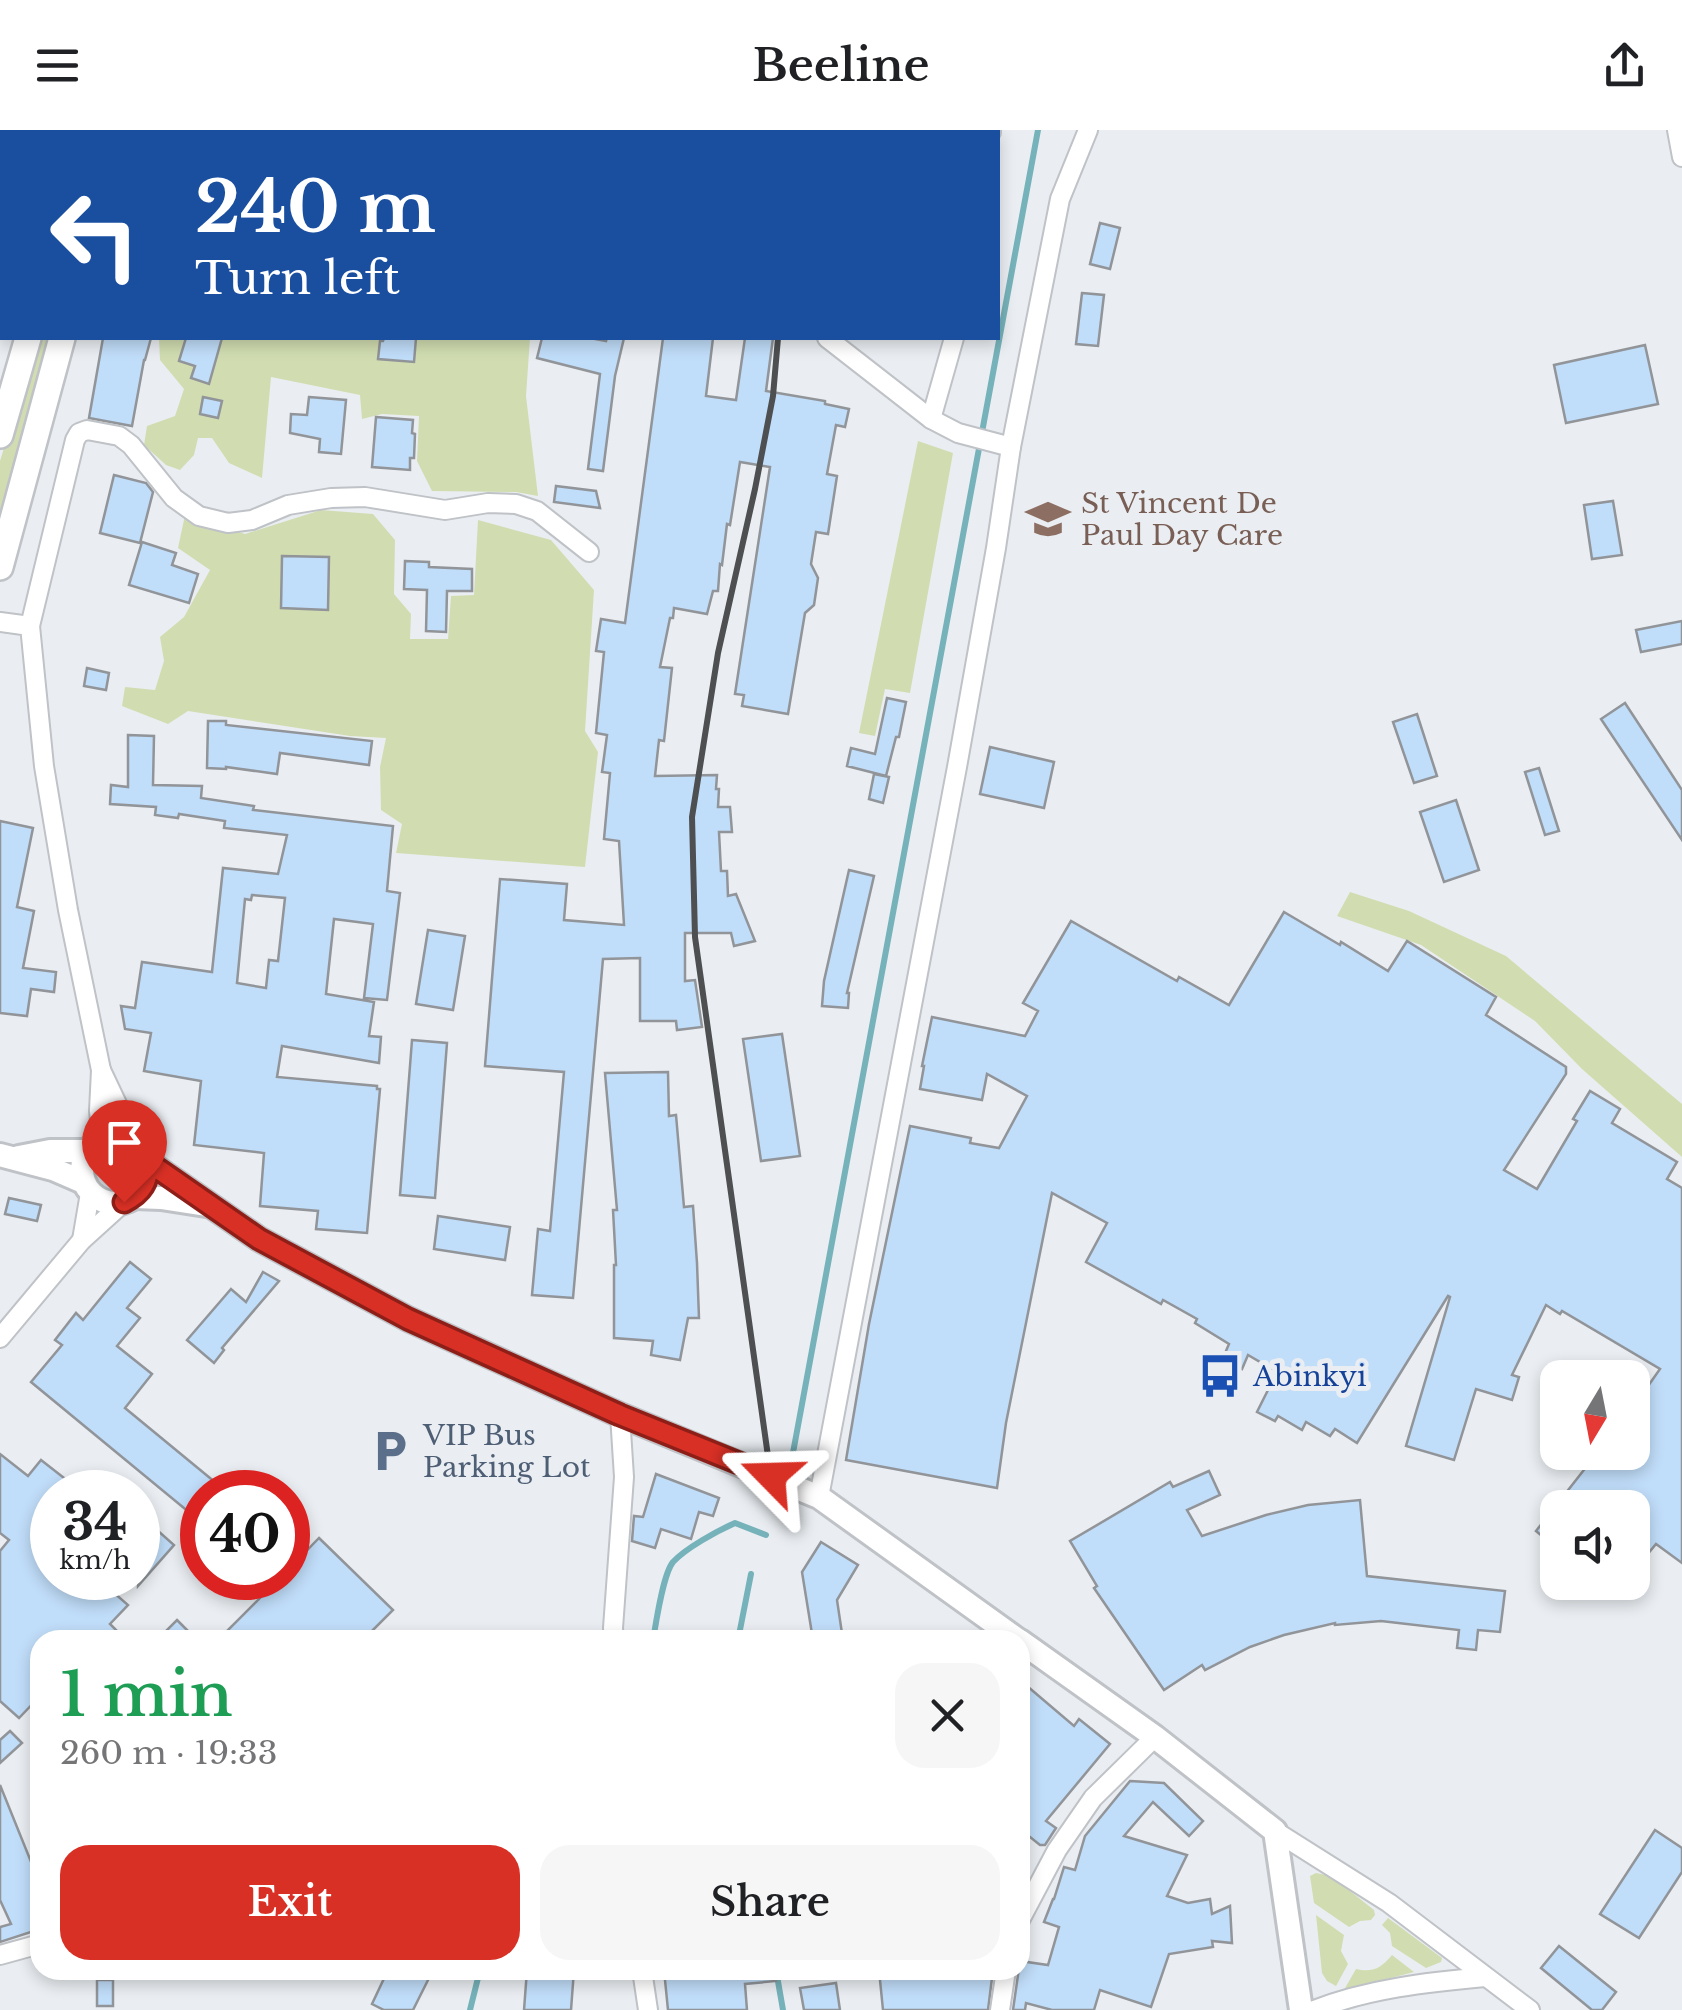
<!DOCTYPE html>
<html lang="en">
<head>
<meta charset="utf-8">
<style>
  :root { --surface:#fff; --page:#f6f6f6; --text:#202124; --muted:#757577; --accent:#d93025 }
  body { margin:0; font-family:"Libre Baskerville",serif; background:var(--page); color:var(--text); height:100vh; display:flex; flex-direction:column; font-size:38px; white-space:nowrap }
  * { box-sizing:border-box; margin:0 }
  p { font-size:32px; color:var(--muted) }
  .icon { flex:none; width:55px; height:55px; fill:none; stroke:currentColor; stroke-width:2; stroke-linecap:round; stroke-linejoin:round }
  .map { position:relative; flex:1; overflow:hidden }
  .sheet { position:absolute; left:30px; top:1500px; width:1000px; height:350px; display:flex; flex-direction:column; background:var(--surface); border-radius:30px; box-shadow:0 5px 15px #0003 }
  .sheet>* { flex:none }
  .hud { position:absolute; left:0px; top:0px; width:1000px; height:210px; box-shadow:0 5px 15px #0003; background:#1a4fa0; color:#fff; overflow:hidden }
  .needle { width:65px; rotate:190deg }
  .buttons { position:absolute; left:1540px; top:1230px; display:grid; gap:20px }
  .buttons a { display:grid; place-items:center; width:110px; height:110px; border-radius:20px; background:var(--surface); box-shadow:0 5px 15px #0003; font-size:50px }
  .speed { position:absolute; left:30px; top:1340px; display:flex; gap:20px; font-size:50px; font-weight:700; text-align:center }
  .speed>* { display:grid; place-content:center; width:130px; height:130px; border-radius:50%; background:var(--surface); box-shadow:0 5px 15px #0003; line-height:1 }
  .speed small { font-size:25px; font-weight:400 }
  .speed .limit { border:15px solid #d22; background:#fff; color:#111 }
  .pin { position:absolute; display:grid; place-items:center; width:85px; height:85px; color:#fff; margin:-102px -42px; border-radius:50% 50% 50% 0; rotate:-45deg; box-shadow:0 0 10px #0007 }
  .pin .icon { rotate:45deg }
  .me { position:absolute; width:110px; margin:-55px; rotate:292deg; stroke-linejoin:round; filter:drop-shadow(0 0 8px #0008) }
  .turn { display:flex; align-items:center; gap:35px; height:210px; padding:0 30px; font-size:45px }
  .turn .icon { width:130px; height:130px; stroke-width:2.5 }
  .turn b { display:block; font-size:70px; line-height:85px }
  .round { display:grid; place-items:center; flex:none; width:105px; height:105px; border-radius:30px; background:var(--page) }
  .overview { display:flex; align-items:center; justify-content:space-between; height:170px; padding:0 30px }
  h1 { font-size:60px; font-weight:600; line-height:75px; color:#1e9e55 }
  .action { display:flex; gap:20px; margin-top:auto; padding:20px 30px }
  .action a { flex:1; height:115px; border-radius:30px; background:var(--accent); color:#fff; font-size:40px; font-weight:600; line-height:115px; text-align:center }
  .action a+a { background:var(--page); color:var(--text) }
  header { display:flex; justify-content:space-between; align-items:center; height:130px; padding:0 30px; background:var(--surface); font-size:45px; font-weight:600 }
  .map>svg:first-child { display:block }
</style>
</head>
<body>
<header><svg class="icon" aria-label="menu" viewBox="0 0 24 24"><path d="M4 6h16M4 12h16M4 18h16"/></svg>Beeline<svg class="icon" aria-label="share" viewBox="0 0 24 24"><path d="M12 15V3M7 8l5-5 5 5M5 13v7h14v-7"/></svg></header>
<div class="map">
<svg width="1682" height="1880" viewBox="0 0 1682 1880">
  <rect width="100%" height="100%" fill="#eaeef2"/>
  <g fill="#d1ddb1">
    <path d="M38,208H50L0,384V331Z"/>
    <path d="M159,208H530L526,266L538,366L516,362L432,361L417,331L419,286L382,284L362,289L360,265L271,247L262,348L229,333L212,308H198L194,325L180,340L166,335L144,315L147,296L175,286L184,259L160,230Z"/>
    <path d="M918,311L953,323L910,563L885,559L875,606L859,603Z"/>
    <path d="M321,380L373,384L395,410L394,464L411,484L410,509H448L451,466L474,465L478,390L551,410L594,460L585,601L598,622L585,737L396,723L402,694L381,680L380,637L386,608L350,606L188,581L168,594L122,576L125,557L155,560L164,531L160,507L184,487L210,440L178,418L185,385L245,404Z"/>
    <path d="M1350,762L1409,781L1506,826L1682,974V1027L1582,939L1535,891L1421,815L1337,786Z"/>
    <path d="M1316,1743L1331,1746L1374,1780L1375,1785L1371,1790L1360,1791L1349,1797L1314,1773L1310,1746Z"/>
    <path d="M1316,1785L1344,1805L1341,1821L1348,1834L1336,1856L1327,1851L1322,1843Z"/>
    <path d="M1388,1788L1442,1828L1441,1832L1426,1838L1392,1816L1390,1803L1382,1795Z"/>
    <path d="M1392,1825L1414,1842L1344,1860L1356,1839C1373,1843 1381,1838 1392,1825Z"/>
  </g>
  <g fill="none" stroke-linecap="round" stroke-linejoin="round">
    <g stroke="#76b2ba" stroke-width="6">
      <path d="M790,1339L1038,0"/>
      <path d="M653,1510C656,1493 663,1444 673,1432C686,1418 717,1401 735,1393L766,1405"/>
      <path d="M738,1510L751,1444"/>
      <path d="M776,1840L783,1880"/>
      <path d="M470,1880L480,1840"/>
    </g>
  </g>
  <g fill="#c0ddf9" stroke="#919498" stroke-width="2.5" fill-rule="evenodd">
    <path d="M1100,93L1120,98L1110,139L1090,134Z"/>
    <path d="M1082,163L1104,165L1098,216L1076,214Z"/>
    <path d="M103,208H151L145,230H144L132,296L89,288Z"/>
    <path d="M186,208H222L209,254L191,248L195,236L179,231Z"/>
    <path d="M384,208H416L414,232L378,229L380,211H383Z"/>
    <path d="M542,208H590L606,211L607,208H624L615,246L603,341L588,339L600,244L537,228Z"/>
    <path d="M663,208H713L706,266L736,270L745,208H773L766,261L825,271V274L849,279L845,297L836,295L827,344L837,346L828,404L816,402L811,434L818,448L814,475L805,483L788,584L742,576L744,565L735,564L770,337L740,332L730,395L727,394L722,435L720,434L718,461H713L707,484L674,478L673,488H670L660,537L672,538L664,611L659,610L655,646L717,645L716,659H719L718,677H730L732,702H719L721,741H727L728,766L736,764L755,811L734,816L731,803H685V851L695,850L702,897L677,900L676,891H640V828L603,829L573,1168L532,1165L538,1099L550,1101L564,942L485,936L500,749L567,754L564,790L624,795L619,711L604,709L610,643L602,642L607,605L596,603L604,522L596,521L601,489L625,493Z"/>
    <path d="M1645,215L1658,274L1566,293L1554,235Z"/>
    <path d="M203,267L222,271L218,288L200,284Z"/>
    <path d="M309,267L346,270L341,324L319,322L320,309L290,303L291,284L307,285Z"/>
    <path d="M376,287L413,290L412,303L415,304L414,328H410V340L372,337Z"/>
    <path d="M114,345L146,353L153,362L140,413L100,403Z"/>
    <path d="M556,356L596,361L600,378L554,372Z"/>
    <path d="M1613,371L1622,425L1592,429L1584,375Z"/>
    <path d="M142,412L176,423L172,435L198,444L189,473L129,455Z"/>
    <path d="M282,426L329,427L328,480L281,478Z"/>
    <path d="M405,431L429,432V437L472,439V461H447L446,502L426,501L427,460L404,459Z"/>
    <path d="M1682,491V514L1641,522L1636,500Z"/>
    <path d="M87,538L109,543L106,560L84,556Z"/>
    <path d="M887,568L906,572L899,607H896L886,646L847,636L851,618L875,624Z"/>
    <path d="M1625,573L1682,660V710L1601,589Z"/>
    <path d="M1417,584L1437,646L1414,653L1393,592Z"/>
    <path d="M208,591H226V595L372,611L369,635L280,623L277,644L226,637V639L207,638Z"/>
    <path d="M128,605L154,606L153,655L202,656L201,668L254,676L253,680L393,696L387,761L400,763L387,870L364,868L373,794L334,789L326,864L374,872L369,906L381,907L379,933L282,916L277,947L377,956V959H380L367,1103L316,1099L318,1081L260,1076L264,1023L194,1015L201,951L144,941L151,903L125,899L121,876L135,878L142,832L212,842L223,738L278,744L287,705L224,698L225,691L179,684L178,688L155,685L156,677L110,674L111,655L128,657ZM252,765L285,768L278,831L269,830L266,858L237,853L245,769L251,770Z"/>
    <path d="M990,617L1054,632L1044,678L980,664Z"/>
    <path d="M1539,638L1559,701L1545,705L1525,642Z"/>
    <path d="M874,644L889,647L883,673L869,669Z"/>
    <path d="M1456,670L1479,740L1444,752L1420,682Z"/>
    <path d="M0,691L33,698L17,777L34,781L23,838L56,842L54,862L31,859L27,886L0,883Z"/>
    <path d="M849,740L874,746L847,863H849L848,878L822,876L824,851Z"/>
    <path d="M1284,782L1340,815L1341,812L1388,841L1407,811L1496,867L1486,885L1566,937V944L1504,1040L1537,1059L1577,991L1573,989L1590,961L1620,979L1612,993L1677,1032L1667,1049L1682,1058V1433L1656,1414L1632,1443V1378H1558V1419L1536,1401L1598,1322H1632V1279L1660,1239L1562,1181L1560,1184L1546,1175L1512,1245L1519,1247L1512,1270L1476,1259L1454,1330L1406,1316L1450,1167L1448,1166L1357,1313L1335,1299L1330,1306L1306,1292L1302,1300L1278,1286L1275,1291L1257,1282L1277,1242L1248,1225L1242,1239L1222,1230L1229,1214L1195,1193L1197,1189L1163,1170L1161,1174L1086,1132L1107,1093L1052,1063L1006,1293L997,1358L846,1330L869,1194L910,996L971,1008L970,1013L999,1018L1027,966L987,944L982,970L920,959L924,936H922L932,887L1025,906L1038,881L1023,873L1071,791L1177,851L1179,847L1229,875Z"/>
    <path d="M428,800L465,806L453,880L416,874Z"/>
    <path d="M782,904L800,1026L761,1031L743,909Z"/>
    <path d="M412,910L447,913L435,1068L400,1065Z"/>
    <path d="M668,942L669,986L676,985L684,1077L693,1076L697,1133L699,1188H688L680,1230L651,1225L653,1211L614,1208V1135H616L613,1080H617L605,943Z"/>
    <path d="M9,1068L41,1075L37,1091L5,1084Z"/>
    <path d="M438,1086L510,1097L505,1130L434,1119Z"/>
    <path d="M130,1132L151,1149L127,1178L140,1188L117,1216L152,1244L125,1278L227,1362H202V1380L196,1388L31,1252L62,1215L55,1210L76,1183L83,1190Z"/>
    <path d="M263,1142L279,1151L222,1218L224,1220L214,1233L187,1210L231,1159L246,1172Z"/>
    <path d="M0,1324L28,1346L41,1330L82,1362H52V1448H97L128,1475L110,1494L126,1510H40V1566L19,1588L0,1571V1421L9,1410L0,1403Z"/>
    <path d="M1209,1341L1220,1365L1187,1380L1202,1406L1266,1385L1308,1375L1360,1370L1367,1446L1505,1461L1500,1502L1478,1500L1476,1520L1457,1518L1459,1500L1381,1491L1335,1495V1493L1284,1505L1250,1517L1205,1540L1202,1535L1164,1560L1094,1458L1097,1456L1070,1411L1170,1352L1173,1357Z"/>
    <path d="M656,1344L719,1368L713,1386L699,1382L691,1409L661,1399L655,1418L632,1411L634,1386L643,1387Z"/>
    <path d="M157,1400L174,1415L138,1456V1422Z"/>
    <path d="M319,1408L393,1480L363,1510H218L280,1448H288V1440Z"/>
    <path d="M821,1412L858,1435L837,1470L843,1510H813L802,1442Z"/>
    <path d="M177,1490L197,1510H157Z"/>
    <path d="M1027,1556L1074,1596L1079,1589L1110,1614L1046,1691L1056,1698L1045,1715H1040L1020,1699V1564Z"/>
    <path d="M10,1601L22,1613L0,1633V1610Z"/>
    <path d="M1130,1651L1164,1653L1203,1691L1189,1706L1153,1672L1124,1706L1187,1725L1167,1766L1188,1773L1210,1769L1212,1784L1230,1776L1232,1813L1212,1811L1213,1817L1169,1824L1151,1877L1100,1860L1094,1880H1052L1026,1873L1025,1880H1013L1020,1831L1048,1835L1059,1797L1044,1792L1053,1769H1054L1064,1737L1075,1740L1085,1706Z"/>
    <path d="M0,1655L40,1754V1799L0,1812V1797L11,1794L0,1770Z"/>
    <path d="M1655,1700L1682,1718V1742L1639,1808L1600,1784Z"/>
    <path d="M1559,1816L1616,1862L1602,1880H1592L1541,1838Z"/>
    <path d="M388,1840H433L413,1880H384L372,1874Z"/>
    <path d="M527,1840H574L571,1880H524Z"/>
    <path d="M664,1840H775L776,1851L745,1854L747,1880H668Z"/>
    <path d="M879,1840H993L988,1880H883Z"/>
    <rect x="97" y="1850" width="16" height="26"/>
    <path d="M836,1853L840,1880H804L800,1858Z"/>
  </g>
  <g fill="none" stroke-linecap="round" stroke-linejoin="round">
    <g stroke="#bfc2c6" stroke-width="22">
      <g id="minor">
        <path d="M585,0L587,2"/>
        <path d="M1677,0L1682,27"/>
        <path d="M991,2V0"/>
        <path d="M827,208L931,289L958,303L1011,317"/>
        <path d="M931,289L954,208"/>
        <path d="M0,492L30,496L44,636L68,780L101,940L99,981L102,1009"/>
        <path d="M30,496L75,310L79,303L87,300L119,306L131,315L174,368L199,386L228,393L252,390L288,375L331,368L365,367L445,380L488,373L516,374L537,381L589,422"/>
        <path d="M101,940L136,1014"/>
        <path d="M82,1110L90,1063"/>
        <path d="M0,1208L82,1110L124,1072"/>
        <path d="M819,1367L957,637L996,418L1011,317L1060,69L1088,0"/>
        <path d="M614,1510L613,1498L624,1347L620,1285"/>
        <path d="M1275,1701L1389,1773L1530,1880"/>
        <path d="M1020,1790L1057,1720L1093,1668L1155,1607"/>
        <path d="M0,1825L40,1814"/>
        <path d="M642,1840L648,1880"/>
        <path d="M1000,1880L1006,1840"/>
        <path d="M1314,1880C1367,1859 1428,1852 1485,1847"/>
      </g>
    </g>
    <g stroke="#bfc2c6" stroke-width="28">
      <g id="tertiary">
        <circle cx="115" cy="1040" r="33"/>
        <path d="M0,1025L53,1039L83,1052"/>
        <path d="M19,1027L50,1021H87"/>
        <path d="M148,1032L259,1109L408,1189L620,1285L819,1367L1018,1510"/>
        <path d="M135,1067L161,1068L206,1075"/>
        <path d="M1020,1511L1155,1607L1275,1701L1301,1880"/>
      </g>
    </g>
    <g stroke="#bfc2c6" stroke-width="30">
      <g id="secondary">
        <path d="M66,2V0"/>
        <path d="M98,2V0"/>
        <path d="M0,305L28,208"/>
        <path d="M0,437L62,208"/>
      </g>
    </g>
    <use href="#minor" stroke="#fff" stroke-width="18"/>
    <use href="#tertiary" stroke="#fff" stroke-width="22"/>
    <use href="#secondary" stroke="#fff" stroke-width="25"/>
    <g stroke="#4d4f51" stroke-width="6">
      <path d="M799,2V0"/>
      <path d="M774,1369L695,807L692,687L718,523L755,359L773,266L778,208"/>
    </g>
  </g>
  <g fill="none" stroke-linecap="round" stroke-linejoin="round">
    <g stroke="#8d1f18" stroke-width="25">
      <path id="route" d="M124,1072C142,1063 149,1052 148,1032L259,1109L408,1189L620,1285L771,1346"/>
    </g>
    <use href="#route" stroke="#d93025" stroke-width="18"/>
  </g>
  <defs>
    <g id="school-bare" transform="scale(3.45)"><path d="M0-5L7-2L0 1L-7-2ZM-4 1L0 2.5L4 1V4Q0 6-4 4Z" fill="#8d6e63" stroke="#eaeef2" stroke-width="2.5" paint-order="stroke"/></g>
    <g id="bus-bare" transform="scale(3.45)"><path d="M-5-6H5V4H4V6H2V4H-2V6H-4V4H-5ZM-3.5-4V0h7V-4ZM-3.5 1.2v1.5H-2V1.2ZM2 1.2v1.5H3.5V1.2Z" fill="#1a4fb4" stroke="#eaeef2" stroke-width="2.5" paint-order="stroke"/></g>
    <g id="parking-bare" transform="scale(3.45)"><path d="M-3.5-5.5H1a3.5 3.5 0 0 1 0 7H-1V5.5H-3.5ZM-1-3.4V-.6H.8a1.4 1.4 0 0 0 0-2.8Z" fill="#5c6f8a" stroke="#eaeef2" stroke-width="2.5" paint-order="stroke"/></g>
  </defs>
  <g fill-rule="evenodd">
    <use href="#school-bare" x="1048" y="389"/>
    <use href="#bus-bare" x="1220" y="1246"/>
    <use href="#parking-bare" x="390" y="1321"/>
  </g>
  <g text-anchor="middle" stroke-width="10" stroke-linejoin="round" paint-order="stroke">
    <g font-size="28" fill="#785e54" stroke="#eaeef2" text-anchor="start">
      <text x="1081" y="383">St Vincent De<tspan x="1081" dy="32">Paul Day Care</tspan></text>
    </g>
    <g font-size="28" fill="#164399" stroke="#eaeef2" text-anchor="start">
      <text x="1253" y="1256">Abinkyi</text>
    </g>
    <g font-size="28" fill="#4e5e75" stroke="#eaeef2" text-anchor="start">
      <text x="423" y="1315">VIP Bus<tspan x="423" dy="32">Parking Lot</tspan></text>
    </g>
  </g>
</svg>
<div class="buttons">
<a><svg class="needle" viewBox="-14 -14 28 28"><path d="M0-13l5 13h-10z" fill="#e53935"/><path d="M0 13l5-13h-10z" fill="#757577"/></svg></a>
<a><svg class="icon" aria-label="sound" viewBox="0 0 24 24"><path d="M4 9h4l5-4v14l-5-4H4zM17 9q2 3 0 6"/></svg></a>
</div>
<div class="speed"><div>34<small>km/h</small></div><div class="limit">40</div></div>
<div class="pin" style="left:124px;top:1072px;background:#d93025"><svg class="icon" aria-label="arrive" viewBox="0 0 24 24"><path d="M6 21V4h12l-3 4 3 4H6"/></svg></div>
<svg class="me" style="left:771px;top:1346px" viewBox="-20 -20 40 40"><path d="M0-17L14 15 0 8-14 15z" fill="#d93025" stroke="#fff" stroke-width="4"/></svg>
<div class="hud">
<div class="turn"><svg class="icon" aria-label="left" viewBox="0 0 24 24"><path d="M17 20v-9H6M10 6l-5 5 5 5"/></svg><div><b>240 m</b>Turn left</div></div>
</div>
<section class="sheet">
<div class="overview"><div><h1>1 min</h1><p>260 m · 19:33</p></div><a class="round"><svg class="icon" aria-label="close" viewBox="0 0 24 24"><path d="M6 6l12 12M18 6L6 18"/></svg></a></div>
<div class="action"><a>Exit</a><a>Share</a></div>
</section>
</div>
</body>
</html>
